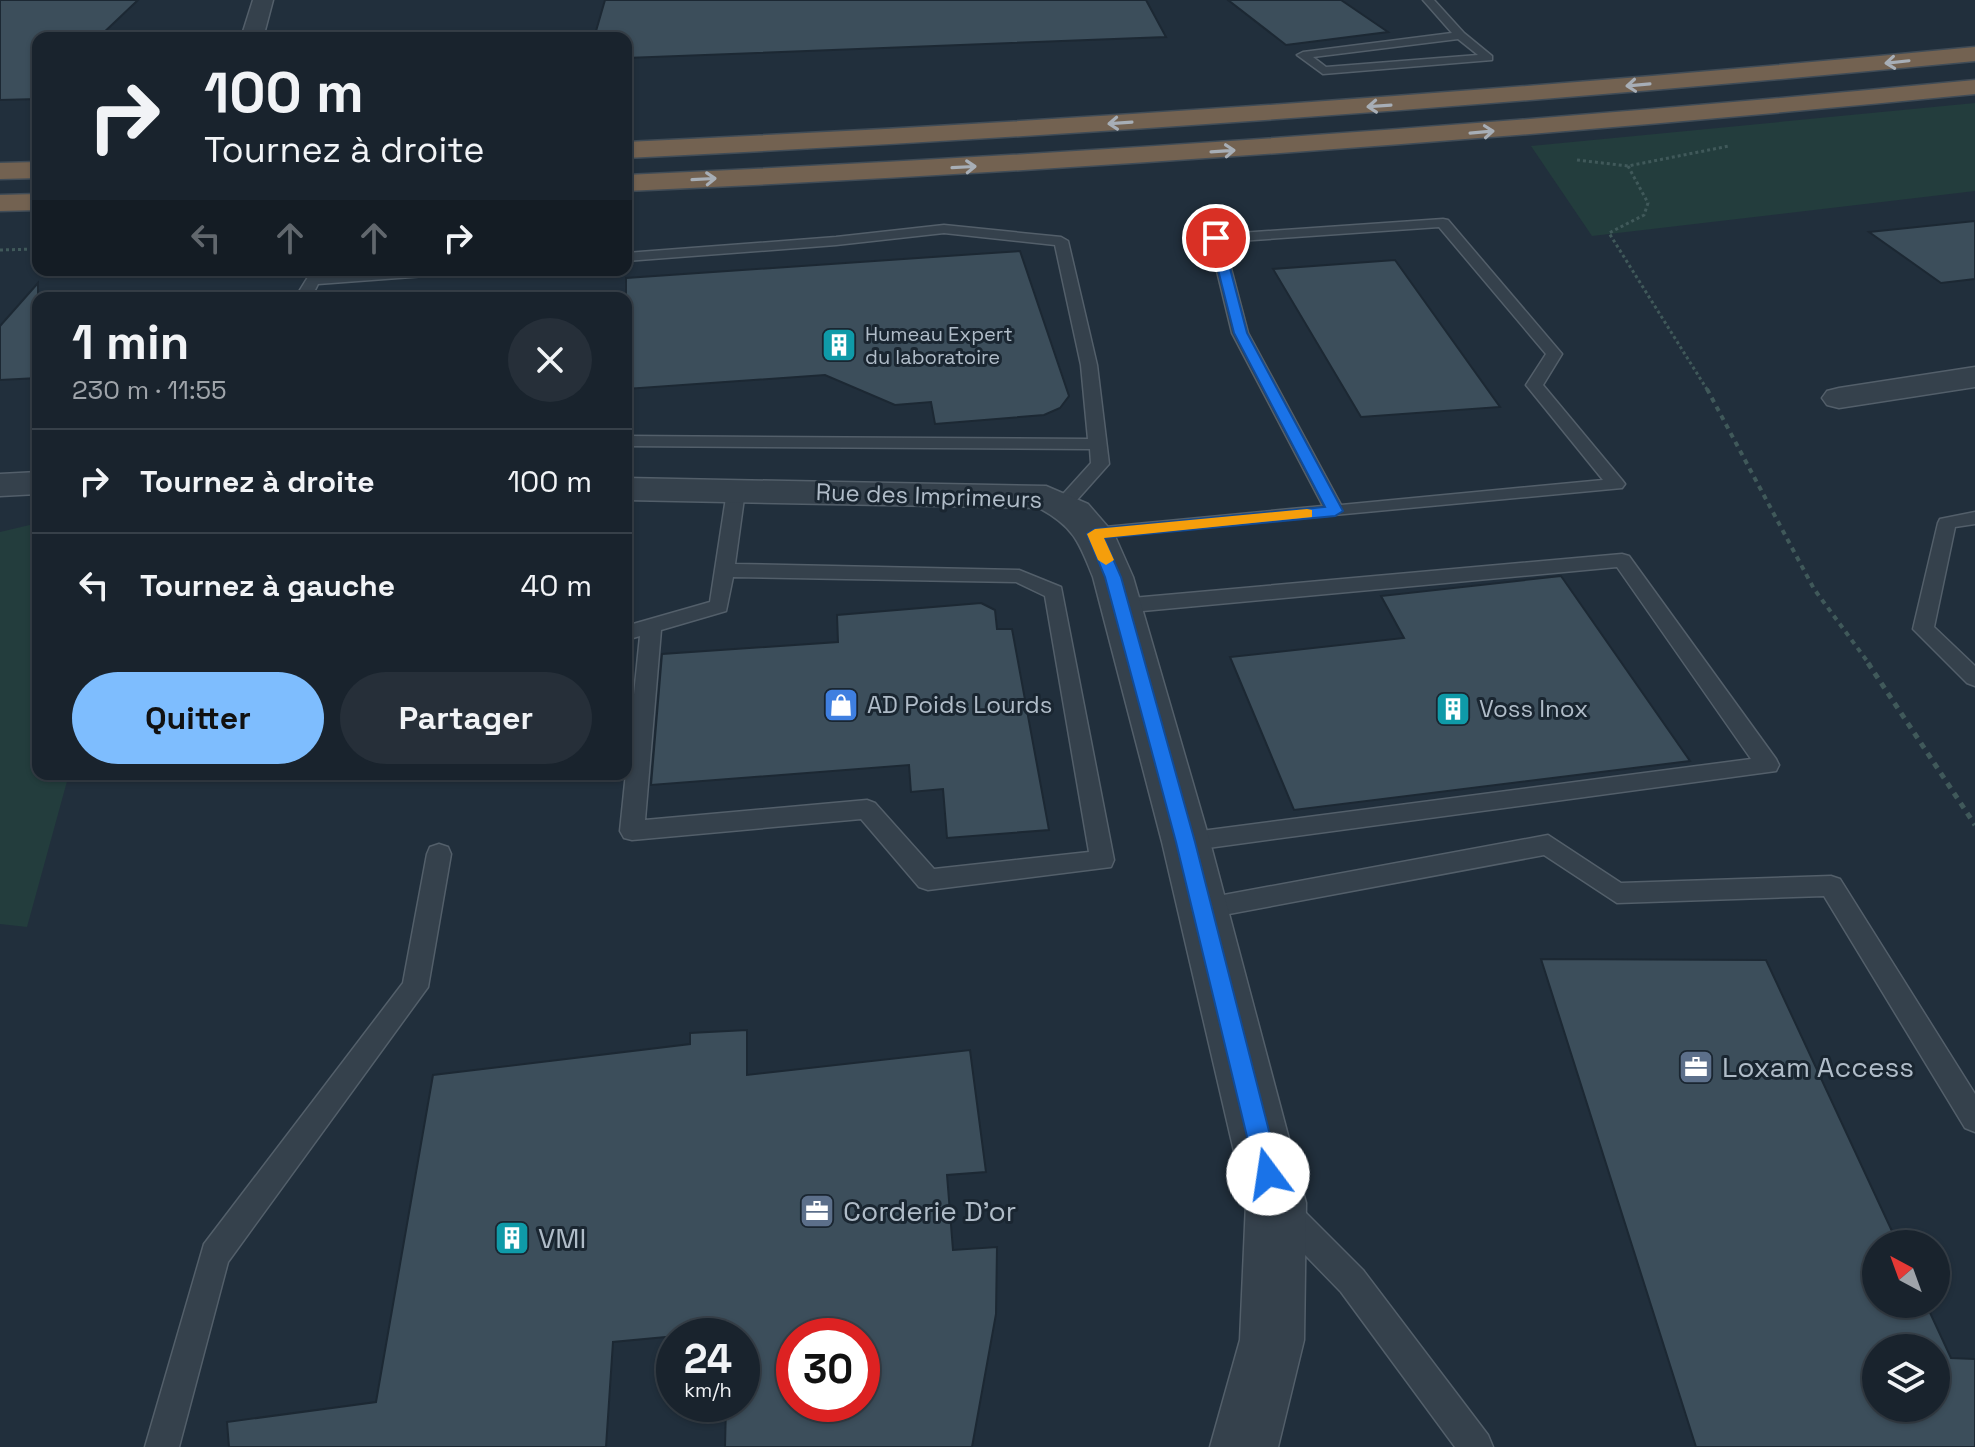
<!DOCTYPE html>
<html lang="fr">
<head>
<meta charset="utf-8">
<style>
  :root { --surface:#19232d; --page:#262f39; --text:#f1f3f6; --muted:#9fa4aa; --line:#374049; --accent:#7ebdfe }
  body { margin:0; font-family:"Space Grotesk",sans-serif; background:var(--page); color:var(--text); height:100vh; display:flex; flex-direction:column; font-size:30px; white-space:nowrap }
  * { box-sizing:border-box; margin:0 }
  p { font-size:26px; color:var(--muted) }
  .icon { flex:none; width:44px; height:44px; fill:none; stroke:currentColor; stroke-width:2; stroke-linecap:round; stroke-linejoin:round }
  .map { position:relative; flex:1; overflow:hidden }
  .panel { position:absolute; left:32px; top:292px; width:600px; height:488px; display:flex; flex-direction:column; background:var(--surface); border-radius:16px; box-shadow:0 2px 6px #0004,0 0 0 2px var(--line) }
  .panel>* { flex:none }
  .guide { position:absolute; left:32px; top:32px; width:600px; height:244px; border-radius:16px; box-shadow:0 2px 6px #0004,0 0 0 2px var(--line); background:#19232d; color:var(--text); overflow:hidden }
  .needle { width:52px; rotate:319deg }
  .buttons { position:absolute; left:1862px; top:1230px; display:grid; gap:16px }
  .buttons a { display:grid; place-items:center; width:88px; height:88px; border-radius:50%; background:var(--surface); box-shadow:0 2px 6px #0004,0 0 0 2px var(--line); font-size:40px }
  .speed { position:absolute; left:656px; top:1318px; display:flex; gap:16px; font-size:40px; font-weight:700; text-align:center }
  .speed>* { display:grid; place-content:center; width:104px; height:104px; border-radius:50%; background:var(--surface); box-shadow:0 2px 6px #0004,0 0 0 2px var(--line); line-height:1 }
  .speed small { font-size:20px; font-weight:400 }
  .speed .limit { border:12px solid #d22; background:#fff; color:#111 }
  .pin { position:absolute; display:grid; place-items:center; width:68px; height:68px; color:#fff; margin:-34px; border:4px solid #fff; border-radius:50%; box-shadow:0 2px 8px #0007 }
  .me { position:absolute; width:88px; margin:-44px; rotate:346deg; stroke-linejoin:round; filter:drop-shadow(0 0 6px #0008) }
  .turn { display:flex; align-items:center; gap:28px; height:168px; padding:0 40px; font-size:36px }
  .turn .icon { width:104px; height:104px; stroke-width:2.5 }
  .turn b { display:block; font-size:56px; line-height:68px }
  .lanes { display:flex; align-items:center; height:76px; padding:0 40px; background:#0003; justify-content:center; gap:40px; direction:ltr }
  .lanes .off { opacity:.35 }
  .round { display:grid; place-items:center; flex:none; width:84px; height:84px; border-radius:42px; background:var(--page) }
  .summary { display:flex; align-items:center; justify-content:space-between; height:136px; padding:0 40px }
  h1 { font-size:48px; font-weight:600; line-height:60px }
  .button { display:flex; gap:16px; margin-top:auto; padding:16px 40px }
  .button a { flex:1; height:92px; border-radius:48px; background:var(--accent); color:#111; font-size:32px; font-weight:600; line-height:92px; text-align:center }
  .button a+a { background:var(--page); color:var(--text) }
  ul { padding:0; list-style:none }
  li { display:flex; align-items:center; gap:24px; height:104px; padding:0 40px; border-top:2px solid var(--line) }
  li div { flex:1 }
  li b { display:block; font-size:30px }
  li em { font-style:normal }
  .map>svg:first-child { display:block }
</style>
</head>
<body>
<div class="map">
<svg width="1975" height="1447" viewBox="0 0 1975 1447">
  <rect width="100%" height="100%" fill="#212f3c"/>
  <g fill="#233d3d">
    <path d="M1975,103V191L1592,236L1531,146Z"/>
    <path d="M38,523V774H69L27,927L0,924V532Z"/>
  </g>
  <g fill="#3c4e5b" stroke="#1c2833" stroke-width="2" fill-rule="evenodd">
    <path d="M0,0H138L98,38H38V99L0,100Z"/>
    <path d="M605,0H1146L1166,37L626,58V38H594Z"/>
    <path d="M1228,0H1341L1388,32L1286,45Z"/>
    <path d="M1975,221V279L1941,283L1869,232Z"/>
    <path d="M1020,251L1069,396L1060,408L1044,415L935,424L931,402L895,405L825,375L626,389V278Z"/>
    <path d="M1395,260L1500,407L1361,417L1273,269Z"/>
    <path d="M38,283V378L0,380V326Z"/>
    <path d="M1561,576L1690,761L1294,810L1230,657L1404,638L1381,596Z"/>
    <path d="M981,603L995,610L997,629H1012L1049,830L947,838L943,789L911,792L909,765L651,785L662,654L838,642L837,615Z"/>
    <path d="M1541,959L1766,960L1898,1244H1876V1304H1926L1951,1358L1975,1359V1447H1696ZM1876,1348H1936V1408H1876Z"/>
    <path d="M747,1030V1075L970,1050L986,1172L947,1175L953,1250L997,1247L996,1314L972,1447H725L726,1404H742V1336H729V1331L613,1342L606,1447H229L227,1422L376,1402L433,1075L690,1044V1033ZM794,1336H862V1404H794Z"/>
  </g>
  <g fill="none" stroke-linecap="round" stroke-linejoin="round">
    <g stroke="#535f6a" stroke-width="3">
      <g id="lane">
        <path d="M1423,0H1434L1464,33L1492,56V60L1323,74L1297,55L1303,52L1452,33ZM1458,39L1478,55L1326,67L1313,57Z"/>
        <path d="M1443,219L1448,220L1562,354L1543,385L1622,480L1625,484L1622,488L1088,538L1086,534L1088,530L1095,528L1323,506L1232,333L1209,238L1211,235ZM1439,227L1546,354L1526,385L1603,480L1341,505L1248,333L1224,242Z"/>
        <path d="M944,225L1061,237L1068,241L1097,365L1109,464L1069,509H1055L1053,505L1091,463L1090,449L626,446V436L1088,439L1081,365L1055,245L944,233L836,245L626,261V253L836,237Z"/>
        <path d="M390,270H459L452,274L318,284L311,298H295L308,277Z"/>
        <path d="M736,485L745,491L735,564L1019,570L1061,587L1114,860L1111,867L928,890L919,887L861,819L632,840L624,838L620,831L640,636L626,640V626L710,602L727,491ZM733,577L1016,582L1045,596L1089,852L934,869L875,803L867,800L645,820L661,630L726,611Z"/>
        <path d="M1975,512V524L1955,527L1934,627L1975,666V686L1967,683L1913,629L1938,523L1940,519Z"/>
        <path d="M1622,554L1629,556L1776,759L1779,765L1776,771L1186,851L1178,849L1174,842L1178,835L1186,833L1751,759L1617,567L1121,613L1111,606L1121,599Z"/>
        <path d="M1548,835L1621,883L1831,876L1840,879L1975,1094V1132L1965,1128L1824,896L1617,903L1544,855L1202,919L1193,916L1190,909L1193,902L1202,899Z"/>
        <path d="M439,844L448,847L451,854L428,987L228,1262L179,1447H145L204,1244L403,983L427,854L430,847Z"/>
        <path d="M1285,1198L1296,1203L1363,1270L1488,1435L1493,1447H1455L1341,1292L1274,1223L1270,1213L1274,1203Z"/>
      </g>
    </g>
    <g stroke="#535f6a" stroke-width="3">
      <g id="street">
        <path d="M253,0H273L263,38H241Z"/>
        <path d="M1975,367V387L1839,408L1827,405L1822,398L1827,391L1839,388Z"/>
        <path d="M38,472V494L0,496V474Z"/>
        <path d="M626,478L1046,486L1088,504L1114,534L1133,577L1210,842L1306,1203L1304,1340L1278,1447H1210L1240,1340L1246,1203L1162,842L1093,577C1079,542 1074,527 1039,508L626,500Z"/>
      </g>
    </g>
    <g stroke="#404c57" stroke-width="3">
      <g id="highway">
        <path d="M1975,47V61C1526,104 1077,136 626,158V142C1077,121 1526,90 1975,47Z"/>
        <path d="M1975,80V94C1526,138 1077,171 626,191V175C1077,155 1526,123 1975,80Z"/>
        <path d="M38,162V178L0,179V163Z"/>
        <path d="M38,194V210L0,211V195Z"/>
      </g>
    </g>
    <g stroke="#40595a" stroke-width="3" stroke-dasharray="3 3" stroke-linecap="butt">
      <path d="M1577,160L1628,166L1729,146"/>
      <path d="M1628,166L1648,203L1644,215L1609,233L1708,391"/>
      <path d="M0,250L38,249"/>
    </g>
    <path stroke="#40595a" stroke-width="4" stroke-dasharray="5 5" stroke-linecap="butt" d="M1707,389L1814,589L1870,665"/>
    <path stroke="#40595a" stroke-width="5" stroke-dasharray="6 6" stroke-linecap="butt" d="M1868,663L1975,825"/>
    <use href="#lane" fill="#35414c" fill-rule="evenodd"/>
    <use href="#street" fill="#35414c" fill-rule="evenodd"/>
    <use href="#highway" fill="#736251" fill-rule="evenodd"/>
  </g>
  <defs><path id="oneway-shaft" d="M-6 0H5M1.5-3L5.5 0L1.5 3" fill="none" stroke-width="1.6" stroke-linecap="round" stroke-linejoin="round" transform="scale(2)"/></defs>
  <g stroke="#a7aeb6">
    <use href="#oneway-shaft" transform="translate(1897 62) rotate(174)"/>
    <use href="#oneway-shaft" transform="translate(1638 85) rotate(175)"/>
    <use href="#oneway-shaft" transform="translate(1379 106) rotate(176)"/>
    <use href="#oneway-shaft" transform="translate(1120 123) rotate(176)"/>
    <use href="#oneway-shaft" transform="translate(1482 132) rotate(-5)"/>
    <use href="#oneway-shaft" transform="translate(1223 151) rotate(-4)"/>
    <use href="#oneway-shaft" transform="translate(964 167) rotate(-3)"/>
    <use href="#oneway-shaft" transform="translate(704 179) rotate(-3)"/>
  </g>
  <path fill="#1a73e8" stroke="#114b97" stroke-width="2" d="M1216,234L1222,238L1247,333L1343,511L1335,516L1104,538L1121,577L1195,842L1280,1174L1277,1182L1268,1185L1260,1182L1256,1174L1176,842L1105,577L1087,534L1095,529L1325,507L1234,333L1210,238Z"/>
  <path fill="#f59e0b" d="M1307,509L1312,510V517L1104,538L1114,560L1106,565L1098,560L1087,534L1095,529Z"/>
  <defs>
    <g id="building-square" transform="scale(1.8)"><rect x="-9" y="-9" width="18" height="18" rx="4" fill="#0f9aa8" stroke="#1a2631"/><path d="M-4-6H4V6H1V3H-1V6H-4ZM-2.5-4.3h1.7v1.8h-1.7ZM.8-4.3h1.7v1.8H.8ZM-2.5-1h1.7V.8h-1.7ZM.8-1h1.7V.8H.8Z" fill="#fff"/></g>
    <g id="shop-square" transform="scale(1.8)"><rect x="-9" y="-9" width="18" height="18" rx="4" fill="#3f7fe0" stroke="#1a2631"/><path d="M-5-2.5h2.3a2.7 3.5 0 0 1 5.4 0H5L5.5 6h-11ZM-1.5-2.5h3a1.5 2.3 0 0 0-3 0Z" fill="#fff"/></g>
    <g id="office-square" transform="scale(1.8)"><rect x="-9" y="-9" width="18" height="18" rx="4" fill="#5c6f8a" stroke="#1a2631"/><path d="M-6-3h4V-5.5h4V-3h4V5H-6ZM-1-4.5V-3h2v-1.5ZM-6 0V1H6V0Z" fill="#fff"/></g>
  </defs>
  <g fill-rule="evenodd">
    <use href="#building-square" x="839" y="345"/>
    <use href="#shop-square" x="841" y="705"/>
    <use href="#building-square" x="1453" y="709"/>
    <use href="#office-square" x="1696" y="1067"/>
    <use href="#office-square" x="817" y="1211"/>
    <use href="#building-square" x="512" y="1238"/>
  </g>
  <g text-anchor="middle" stroke-width="6" stroke-linejoin="round" paint-order="stroke">
    <g font-size="20" fill="#b0bcc8" stroke="#1a2631" text-anchor="start">
      <text x="865" y="341">Humeau Expert<tspan x="865" dy="23">du laboratoire</tspan></text>
    </g>
    <g font-size="24" fill="#b0bcc8" stroke="#1a2631">
      <text transform="translate(929 496) rotate(2)" y="8">Rue des Imprimeurs</text>
    </g>
    <g font-size="24" fill="#b0bcc8" stroke="#1a2631" text-anchor="start">
      <text x="867" y="713">AD Poids Lourds</text>
      <text x="1479" y="717">Voss Inox</text>
    </g>
    <g font-size="28" fill="#b0bcc8" stroke="#1a2631" text-anchor="start">
      <text x="1722" y="1077">Loxam Access</text>
      <text x="843" y="1221">Corderie D'or</text>
      <text x="538" y="1248">VMI</text>
    </g>
  </g>
</svg>
<div class="buttons">
<a><svg class="needle" viewBox="-14 -14 28 28"><path d="M0-13l5 13h-10z" fill="#e53935"/><path d="M0 13l5-13h-10z" fill="#9fa4aa"/></svg></a>
<a><svg class="icon" aria-label="layers" viewBox="0 0 24 24"><path d="M12 4l9 5-9 5-9-5zM3 14l9 5 9-5"/></svg></a>
</div>
<div class="speed"><div>24<small>km/h</small></div><div class="limit">30</div></div>
<div class="pin" style="left:1216px;top:238px;background:#d93025"><svg class="icon" aria-label="arrive" viewBox="0 0 24 24"><path d="M6 21V4h12l-3 4 3 4H6"/></svg></div>
<svg class="me" style="left:1268px;top:1174px" viewBox="-20 -20 40 40"><circle r="19" fill="#fff"/><path d="M0-13L10 11 0 6-10 11z" fill="#1a73e8"/></svg>
<div class="guide">
<div class="turn"><svg class="icon" aria-label="right" viewBox="0 0 24 24"><path d="M7 20v-9h11M14 6l5 5-5 5"/></svg><div><b>100 m</b>Tournez à droite</div></div>
<div class="lanes"><svg class="icon off" aria-label="left" viewBox="0 0 24 24"><path d="M17 20v-9H6M10 6l-5 5 5 5"/></svg><svg class="icon off" aria-label="ahead" viewBox="0 0 24 24"><path d="M12 20V5M6 11l6-6 6 6"/></svg><svg class="icon off" aria-label="ahead" viewBox="0 0 24 24"><path d="M12 20V5M6 11l6-6 6 6"/></svg><svg class="icon" aria-label="right" viewBox="0 0 24 24"><path d="M7 20v-9h11M14 6l5 5-5 5"/></svg></div>
</div>
<section class="panel">
<div class="summary"><div><h1>1 min</h1><p>230 m · 11:55</p></div><a class="round"><svg class="icon" aria-label="close" viewBox="0 0 24 24"><path d="M6 6l12 12M18 6L6 18"/></svg></a></div>
<ul>
<li><svg class="icon" aria-label="right" viewBox="0 0 24 24"><path d="M7 20v-9h11M14 6l5 5-5 5"/></svg><div><b>Tournez à droite</b></div><em>100 m</em></li>
<li><svg class="icon" aria-label="left" viewBox="0 0 24 24"><path d="M17 20v-9H6M10 6l-5 5 5 5"/></svg><div><b>Tournez à gauche</b></div><em>40 m</em></li>
</ul>
<div class="button"><a>Quitter</a><a>Partager</a></div>
</section>
</div>
</body>
</html>
